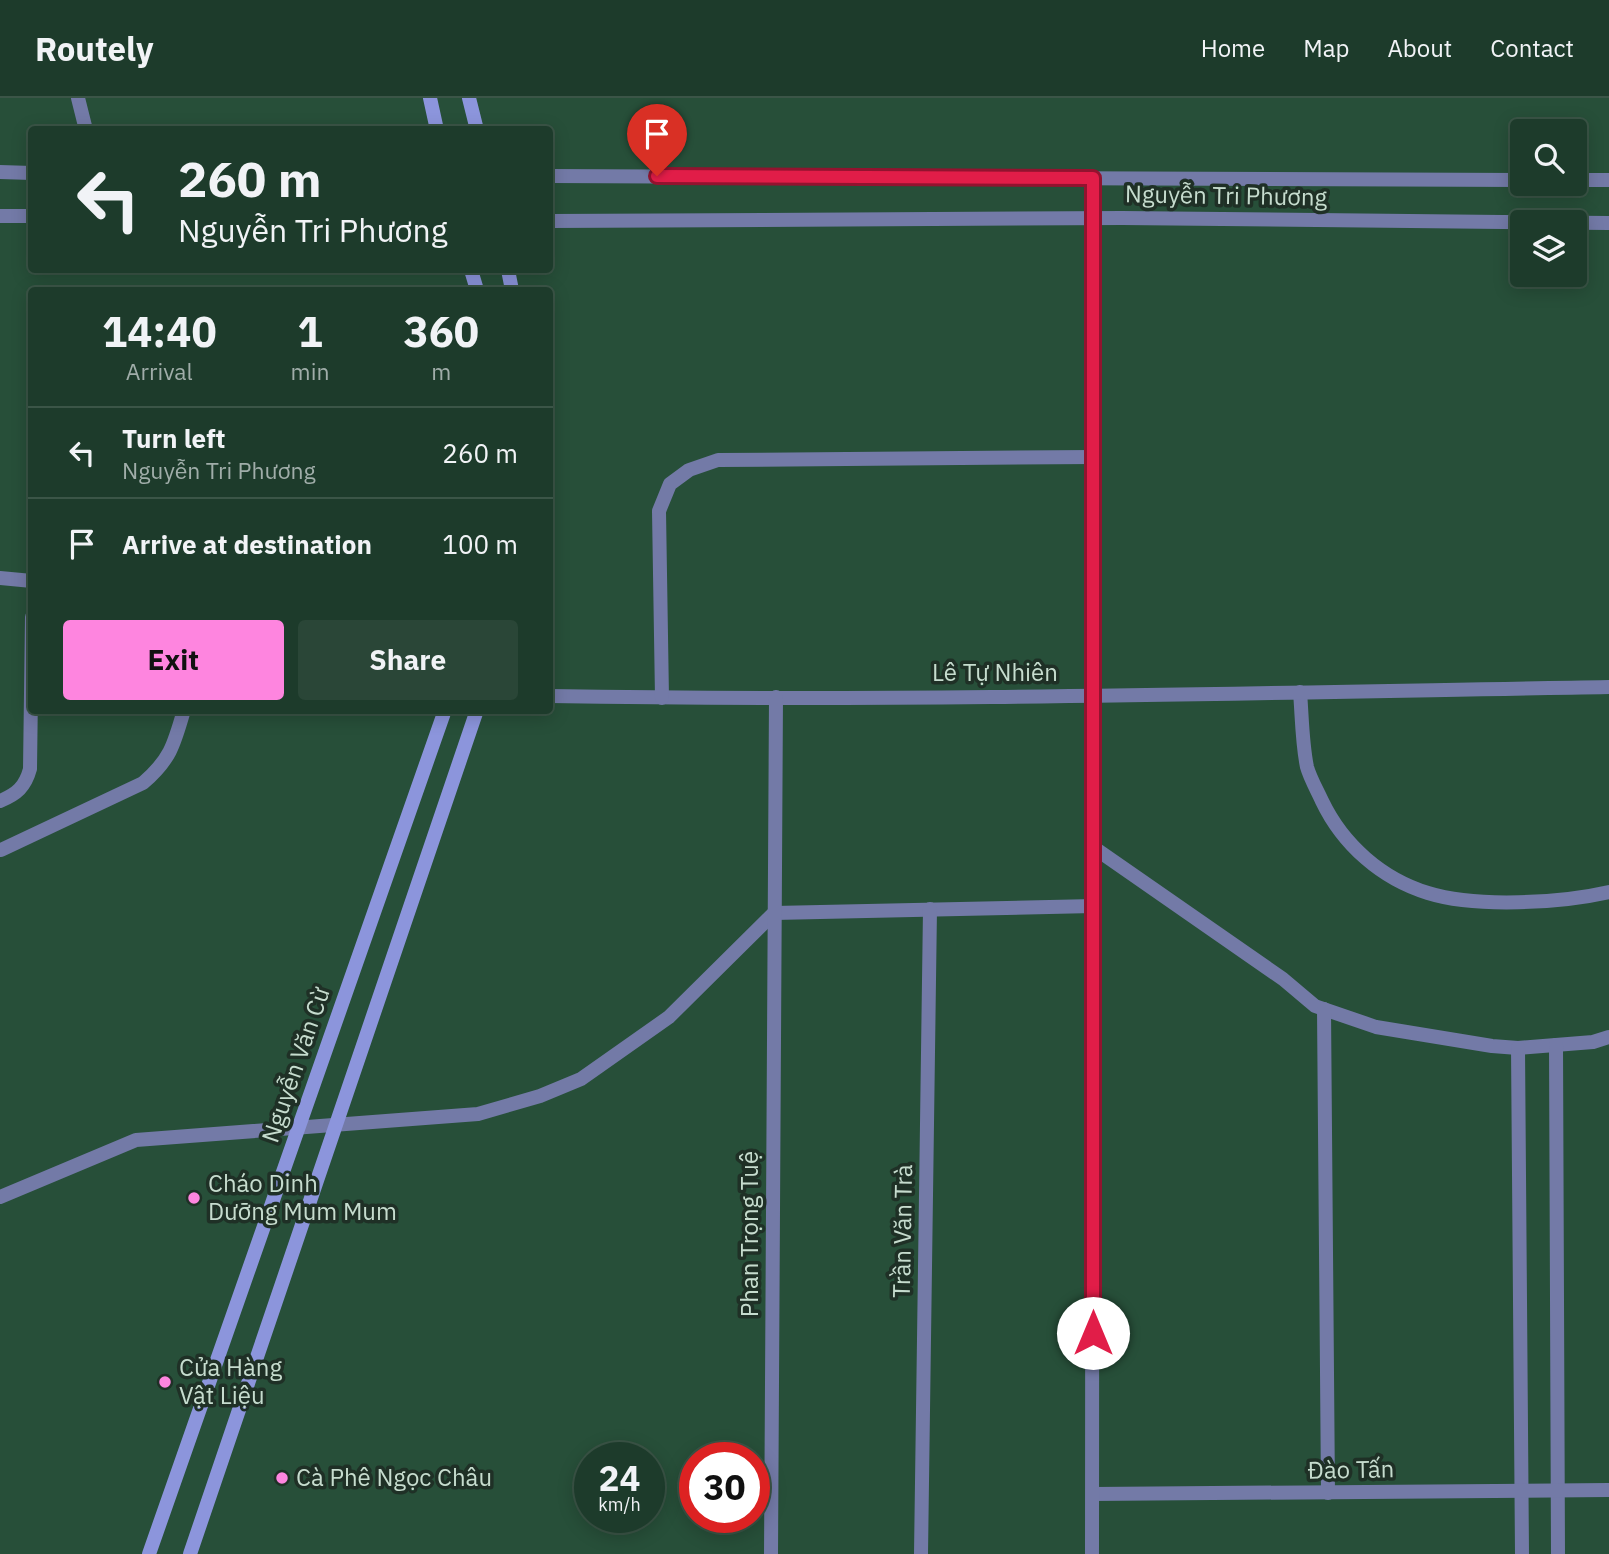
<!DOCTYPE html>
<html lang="en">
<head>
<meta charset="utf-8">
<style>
  :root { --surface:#1d3b2b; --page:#2a4637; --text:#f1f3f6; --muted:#a0ada9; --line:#3b5547; --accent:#fe85df }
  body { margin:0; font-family:"IBM Plex Sans",sans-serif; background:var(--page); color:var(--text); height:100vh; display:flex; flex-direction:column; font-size:26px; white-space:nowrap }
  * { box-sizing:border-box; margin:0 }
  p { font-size:23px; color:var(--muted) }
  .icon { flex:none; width:38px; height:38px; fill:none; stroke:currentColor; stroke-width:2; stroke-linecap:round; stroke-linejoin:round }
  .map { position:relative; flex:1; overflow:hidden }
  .side { position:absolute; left:28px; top:189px; width:525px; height:427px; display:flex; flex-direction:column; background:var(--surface); border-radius:7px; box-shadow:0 4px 18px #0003,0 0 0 2px var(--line) }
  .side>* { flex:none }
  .top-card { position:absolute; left:28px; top:28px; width:525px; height:147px; border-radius:7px; box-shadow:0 4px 18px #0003,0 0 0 2px var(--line); background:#1d3b2b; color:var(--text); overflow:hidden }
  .tools { position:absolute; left:1510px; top:21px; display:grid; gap:14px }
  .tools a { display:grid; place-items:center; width:77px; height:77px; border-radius:7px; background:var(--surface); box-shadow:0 4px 18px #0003,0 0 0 2px var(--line); font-size:35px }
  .speed { position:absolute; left:574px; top:1344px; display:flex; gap:14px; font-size:35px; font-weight:700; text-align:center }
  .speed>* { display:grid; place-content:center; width:91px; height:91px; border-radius:50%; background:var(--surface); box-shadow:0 4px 18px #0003,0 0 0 2px var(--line); line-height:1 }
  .speed small { font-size:18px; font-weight:400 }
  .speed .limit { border:10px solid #d22; background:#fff; color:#111 }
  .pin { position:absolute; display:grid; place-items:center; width:60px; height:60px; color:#fff; margin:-72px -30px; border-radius:50% 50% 50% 0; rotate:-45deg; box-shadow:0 0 7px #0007 }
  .pin .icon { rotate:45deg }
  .me { position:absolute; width:77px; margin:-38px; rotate:0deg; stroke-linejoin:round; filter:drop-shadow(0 0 5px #0008) }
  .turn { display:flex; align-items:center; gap:24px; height:147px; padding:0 35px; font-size:32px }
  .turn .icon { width:91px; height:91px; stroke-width:2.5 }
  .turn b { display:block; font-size:49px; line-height:60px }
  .eta { display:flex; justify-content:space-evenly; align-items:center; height:119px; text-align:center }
  .eta b { font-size:42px; font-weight:700; line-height:49px }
  .cta { display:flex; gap:14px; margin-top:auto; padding:14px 35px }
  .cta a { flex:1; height:80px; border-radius:7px; background:var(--accent); color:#111; font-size:28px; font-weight:700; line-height:80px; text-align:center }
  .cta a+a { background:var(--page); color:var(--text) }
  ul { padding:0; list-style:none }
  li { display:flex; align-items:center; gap:21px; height:91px; padding:0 35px; border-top:2px solid var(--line) }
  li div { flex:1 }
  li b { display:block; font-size:26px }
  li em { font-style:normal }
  header { display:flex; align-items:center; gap:42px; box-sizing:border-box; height:98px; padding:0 35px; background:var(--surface); border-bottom:2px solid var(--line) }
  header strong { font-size:33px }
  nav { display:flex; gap:38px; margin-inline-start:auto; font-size:24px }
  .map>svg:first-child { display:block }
</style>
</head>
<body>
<header>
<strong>Routely</strong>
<nav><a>Home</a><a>Map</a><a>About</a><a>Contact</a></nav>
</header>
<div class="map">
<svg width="1609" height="1456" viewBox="0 0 1609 1456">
  <rect width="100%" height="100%" fill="#274f39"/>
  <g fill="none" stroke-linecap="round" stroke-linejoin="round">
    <g stroke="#737aa7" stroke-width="14">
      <path d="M0,480L32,483"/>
      <path d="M0,703C17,696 25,689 30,671L32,519"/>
      <path d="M1,752L143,685C170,662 174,647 184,612"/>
    </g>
    <g stroke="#737aa7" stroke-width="14">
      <path d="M78,0L86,32"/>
      <path d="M1300,594C1302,618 1302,645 1307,669C1310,680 1317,692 1322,703C1343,747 1382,781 1428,795C1476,810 1561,805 1609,794"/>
      <path d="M550,598C903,604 1256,595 1609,589"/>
      <path d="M662,600L659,413L670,386L689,372L718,362L1094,359"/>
      <path d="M1093,749L1283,881L1315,908L1376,929L1492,948L1518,950L1593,944L1609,939"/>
      <path d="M1324,911L1328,1395"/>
      <path d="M1556,947L1558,1456"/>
      <path d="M1518,950L1522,1456"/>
      <path d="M0,1099L136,1042L478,1016L540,998L581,981L669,919L774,815L1094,808"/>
      <path d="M1093,1396L1609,1392"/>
      <path d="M771,1456L776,599"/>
      <path d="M921,1456L930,811"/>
      <path d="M1092,1456L1093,80"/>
    </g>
    <g stroke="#737aa7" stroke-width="14">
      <path d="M0,74L32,75"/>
      <path d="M550,78L1522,82"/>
      <path d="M1575,82H1609"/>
      <path d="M0,118H32"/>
      <path d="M550,123L1122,120L1609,125"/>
    </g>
    <g stroke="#8c95dc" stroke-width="14">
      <path d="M430,0L437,32"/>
      <path d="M469,0L477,32"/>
      <path d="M471,172L477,192"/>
      <path d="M508,172L512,192"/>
      <path d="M149,1456L445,612"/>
      <path d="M190,1456L477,612"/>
    </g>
  </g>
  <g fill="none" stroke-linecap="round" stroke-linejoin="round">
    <g stroke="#92132f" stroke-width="18">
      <path id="route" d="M657,78L1093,80V1235"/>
    </g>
    <use href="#route" stroke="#e11d48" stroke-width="12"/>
  </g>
  <g fill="#fe85df" stroke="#1f3026" stroke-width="2.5">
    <circle cx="194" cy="1100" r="7"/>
    <circle cx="165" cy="1284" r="7"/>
    <circle cx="282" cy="1380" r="7"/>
  </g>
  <g text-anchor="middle" stroke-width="7" stroke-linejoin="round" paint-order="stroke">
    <g font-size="24" fill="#c6dcce" stroke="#1f3026">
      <text transform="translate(1226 98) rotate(1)" y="8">Nguyễn Tri Phương</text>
      <text x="995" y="583">Lê Tự Nhiên</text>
      <text transform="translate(296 967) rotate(-71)" y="8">Nguyễn Văn Cừ</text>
      <text transform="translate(903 1133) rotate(-89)" y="8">Trần Văn Trà</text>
      <text transform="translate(750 1136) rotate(-90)" y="8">Phan Trọng Tuệ</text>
      <text transform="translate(1351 1372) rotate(-1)" y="8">Đào Tấn</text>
    </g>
    <g font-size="24" fill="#c6dcce" stroke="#1f3026" text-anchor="start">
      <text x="208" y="1094">Cháo Dinh<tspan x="208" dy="28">Dưỡng Mum Mum</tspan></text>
      <text x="179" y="1278">Cửa Hàng<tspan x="179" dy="28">Vật Liệu</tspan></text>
      <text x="296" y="1388">Cà Phê Ngọc Châu</text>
    </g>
  </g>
</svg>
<div class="tools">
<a><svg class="icon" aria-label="search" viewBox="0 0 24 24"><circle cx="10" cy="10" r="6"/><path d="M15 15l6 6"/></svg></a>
<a><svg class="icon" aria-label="layers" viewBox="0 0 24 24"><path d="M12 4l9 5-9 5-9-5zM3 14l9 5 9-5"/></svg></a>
</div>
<div class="speed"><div>24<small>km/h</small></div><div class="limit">30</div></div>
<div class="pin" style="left:657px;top:78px;background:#d93025"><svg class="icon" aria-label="arrive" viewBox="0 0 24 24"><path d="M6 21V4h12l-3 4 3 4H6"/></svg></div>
<svg class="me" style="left:1093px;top:1235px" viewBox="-20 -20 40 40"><circle r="19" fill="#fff"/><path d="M0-13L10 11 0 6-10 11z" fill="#e11d48"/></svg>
<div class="top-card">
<div class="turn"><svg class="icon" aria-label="left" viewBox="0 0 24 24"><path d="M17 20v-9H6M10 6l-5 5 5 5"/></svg><div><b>260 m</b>Nguyễn Tri Phương</div></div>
</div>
<section class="side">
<div class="eta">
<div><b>14:40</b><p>Arrival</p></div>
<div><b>1</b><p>min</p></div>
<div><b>360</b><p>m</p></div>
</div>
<ul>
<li><svg class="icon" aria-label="left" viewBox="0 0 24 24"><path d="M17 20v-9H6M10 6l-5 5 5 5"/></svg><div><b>Turn left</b><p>Nguyễn Tri Phương</p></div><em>260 m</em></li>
<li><svg class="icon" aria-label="arrive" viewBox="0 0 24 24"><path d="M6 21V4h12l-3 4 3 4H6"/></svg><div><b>Arrive at destination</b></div><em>100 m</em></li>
</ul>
<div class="cta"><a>Exit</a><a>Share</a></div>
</section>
</div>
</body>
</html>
